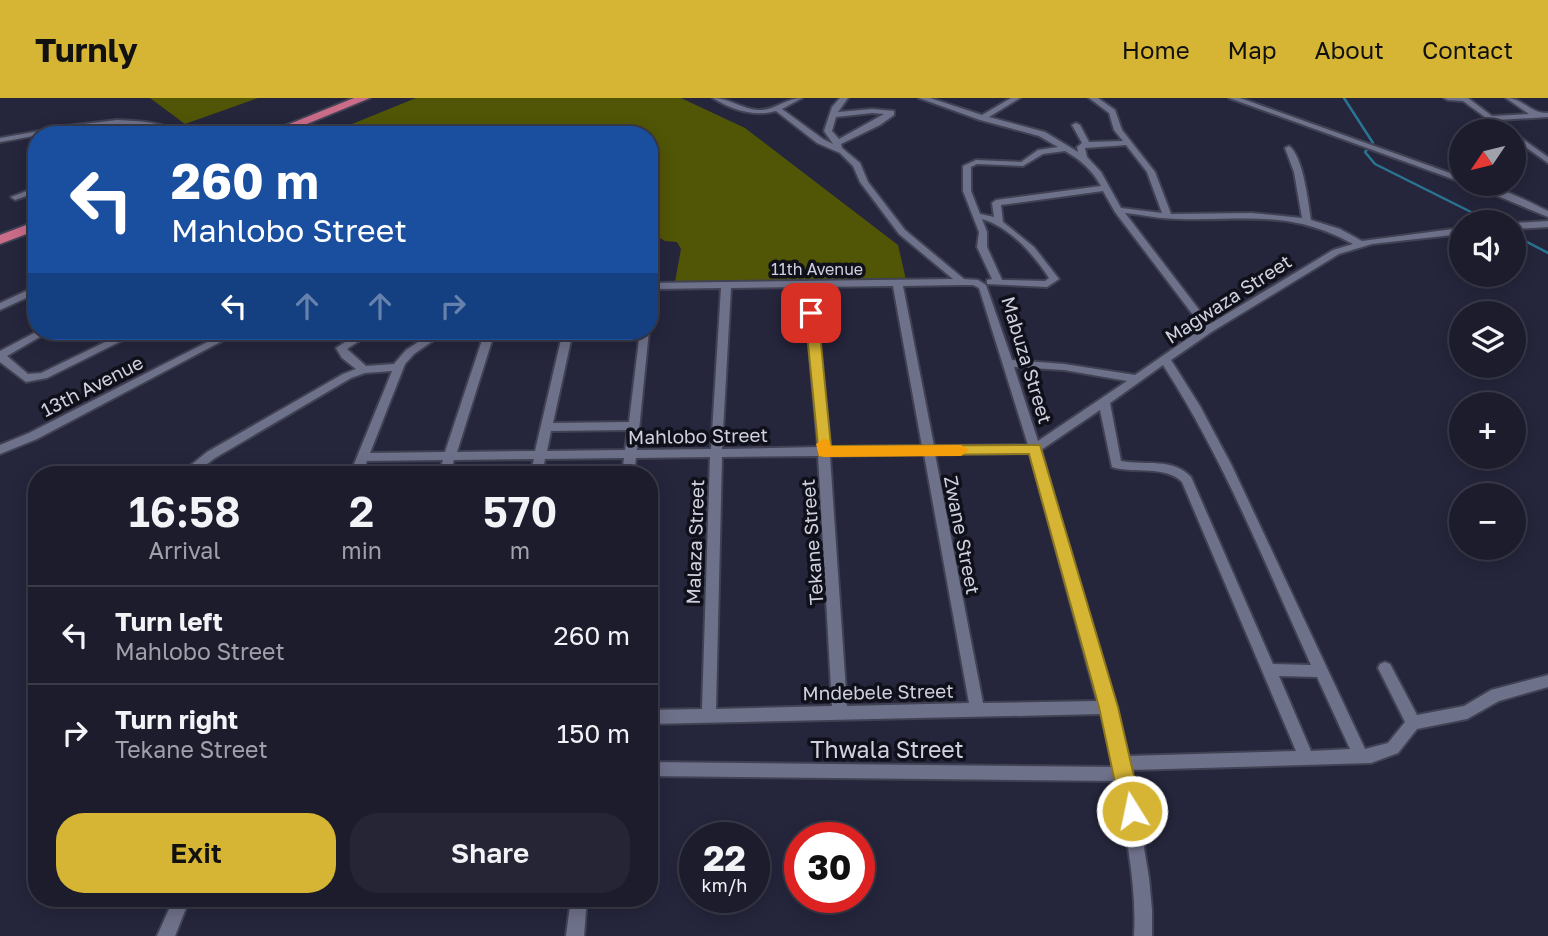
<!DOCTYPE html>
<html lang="en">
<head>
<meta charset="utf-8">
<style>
  :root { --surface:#1c1c2d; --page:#252535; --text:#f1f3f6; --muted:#a0a1aa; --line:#3a3a49; --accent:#d6b534 }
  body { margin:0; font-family:"Golos Text",sans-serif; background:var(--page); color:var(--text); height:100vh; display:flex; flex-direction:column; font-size:26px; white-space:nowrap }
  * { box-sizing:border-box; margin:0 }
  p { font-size:23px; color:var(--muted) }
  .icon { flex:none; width:38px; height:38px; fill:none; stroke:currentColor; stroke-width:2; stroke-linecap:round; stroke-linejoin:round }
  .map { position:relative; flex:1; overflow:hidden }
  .sheet { position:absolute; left:28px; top:368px; width:630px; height:441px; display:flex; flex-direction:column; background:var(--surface); border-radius:28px; box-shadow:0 4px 18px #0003,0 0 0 2px var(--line) }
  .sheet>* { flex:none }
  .banner { position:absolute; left:28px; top:28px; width:630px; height:214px; border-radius:28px; box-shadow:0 4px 18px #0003,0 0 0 2px var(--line); background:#1a4fa0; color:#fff; overflow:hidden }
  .needle { width:46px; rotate:235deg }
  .fabs { position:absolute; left:1449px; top:21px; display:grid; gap:14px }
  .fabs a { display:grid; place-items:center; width:77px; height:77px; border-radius:50%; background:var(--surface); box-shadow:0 4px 18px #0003,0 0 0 2px var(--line); font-size:35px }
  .speed { position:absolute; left:679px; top:724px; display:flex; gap:14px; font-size:35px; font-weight:700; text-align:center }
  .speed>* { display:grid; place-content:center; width:91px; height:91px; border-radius:50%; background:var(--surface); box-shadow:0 4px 18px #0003,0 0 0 2px var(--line); line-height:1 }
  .speed small { font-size:18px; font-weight:400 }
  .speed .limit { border:10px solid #d22; background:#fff; color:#111 }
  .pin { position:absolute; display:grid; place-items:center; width:60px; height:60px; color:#fff; margin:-30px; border-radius:14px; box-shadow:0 4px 10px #0006 }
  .me { position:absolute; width:77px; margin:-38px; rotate:350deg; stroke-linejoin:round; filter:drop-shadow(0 0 5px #0008) }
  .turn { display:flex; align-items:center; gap:24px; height:147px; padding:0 28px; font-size:32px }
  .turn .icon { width:91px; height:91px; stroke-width:2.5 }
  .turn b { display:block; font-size:49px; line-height:60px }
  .lanes { display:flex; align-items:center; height:66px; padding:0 28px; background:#0003; justify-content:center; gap:35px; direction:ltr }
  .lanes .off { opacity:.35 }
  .eta { display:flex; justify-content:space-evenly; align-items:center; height:119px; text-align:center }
  .eta b { font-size:42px; font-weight:600; line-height:49px }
  .button { display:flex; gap:14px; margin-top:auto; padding:14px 28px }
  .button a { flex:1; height:80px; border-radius:28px; background:var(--accent); color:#111; font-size:28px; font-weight:600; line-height:80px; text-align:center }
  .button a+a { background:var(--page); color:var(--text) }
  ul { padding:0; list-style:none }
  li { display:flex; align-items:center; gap:21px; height:98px; padding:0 28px; border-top:2px solid var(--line) }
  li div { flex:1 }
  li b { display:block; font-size:26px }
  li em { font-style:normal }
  header { display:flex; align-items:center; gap:42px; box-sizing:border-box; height:98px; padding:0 35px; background:var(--accent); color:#111 }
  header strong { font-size:33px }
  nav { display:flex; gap:38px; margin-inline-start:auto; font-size:24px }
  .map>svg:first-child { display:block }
</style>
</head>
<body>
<header>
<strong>Turnly</strong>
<nav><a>Home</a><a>Map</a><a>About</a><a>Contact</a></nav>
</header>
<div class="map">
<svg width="1548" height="838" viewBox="0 0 1548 838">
  <rect width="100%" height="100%" fill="#25263c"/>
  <g fill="#515606">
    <path d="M150,0H258L185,26Z"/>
    <path d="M416,0H681L745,30L898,147L907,186L674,190L681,151L677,144L665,143L649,134V37H325Z"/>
  </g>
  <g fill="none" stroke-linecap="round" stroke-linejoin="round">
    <g stroke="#2a7593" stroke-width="2.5">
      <path d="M1344,0L1373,45L1365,54L1375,66L1491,124"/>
      <path d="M1514,137L1548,155"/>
    </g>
    <g stroke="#404153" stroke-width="4">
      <g id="minor">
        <path d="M713,0C729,0 742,11 758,12C774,13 786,0 802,0L782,11L823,41L833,46L824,33L832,9L840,0H848L838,14L872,11L894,13V17L880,27L841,46L842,50L860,65L868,84L905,132L964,181L978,182L986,187L1012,262L1064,266L1135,277L1203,230L1115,114L1103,93L1001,107L1003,124L1034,149L1059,181L1047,189L987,186V182L992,181L977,149L979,134L963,93V68L976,62L1021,64L1038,52L1058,49L1039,38L980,22L919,0H930L982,17L1011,0H1020L989,19L1045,34L1078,54L1077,49L1082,45L1072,27L1076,25L1080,27L1089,44L1123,43L1114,32L1109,15L1089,0H1098L1115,12L1122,32L1155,74L1171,116L1252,115L1302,120L1294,74L1285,50L1289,48C1303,58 1308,103 1311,122L1340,131L1362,143L1461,130V136L1372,146L1339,156L1213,233L1171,262L1200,308L1232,368L1365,651L1388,645L1405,624L1378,570L1380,566L1385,564L1390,566L1417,617L1464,608L1491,592L1548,577V589L1499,603L1467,621L1417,631L1398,655L1371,665L1131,672L1149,780L1152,812V838H1134C1137,786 1125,735 1117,683L649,678V664L1115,669L1101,616L649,626V612L702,611L710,359L636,360L634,376H622L624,360L545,361L542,376H530L534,361L454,362L450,376H438L443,362L367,363L362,376H350L392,273L365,275L351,280L215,360L194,376H180L207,354L343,276L356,271L342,260L336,250L362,233H374L347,251L366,268L394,266L406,252L435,233H447L414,256L405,266L370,355L445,354L485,233H495L457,354L535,353L563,233H573L553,325L629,324L640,233L649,232L637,352L711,351L721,190L655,191L654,202L649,205V185L953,181L899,136L860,84L853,68L840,55L817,45L776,13C754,19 732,12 713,0ZM872,15L884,16L839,41L832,33L836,19ZM1126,47L1147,74L1162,115L1121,110L1101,74L1087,59L1085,50ZM1065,53C1081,62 1092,72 1101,88L996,102L992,105L994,119L980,116L971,93V69L977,66L1023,68L1043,56ZM1125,115C1143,117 1161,121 1179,121C1247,123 1289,111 1353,146L1333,152L1210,226ZM982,121C1010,129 1034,157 1049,180L1045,183L1002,182L987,149V134ZM960,187H973L979,190L1028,347L934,348L903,188ZM893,188L922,348L829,349L814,189ZM804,189L818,349L722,351L731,190ZM1163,267C1224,361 1265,466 1311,567L1273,566L1191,379C1172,359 1146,368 1121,363L1110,305ZM1014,269L1064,272L1127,283L1038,343ZM1100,312L1112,369C1134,376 1166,367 1182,384L1296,653L1128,658L1041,352ZM628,332L625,352L547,353L551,333ZM1030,355L1097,603L983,605L935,356ZM924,356L969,605L847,608L830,358ZM818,358L832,608L716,611L722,359ZM1279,578L1317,579L1350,651L1311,653Z"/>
        <path d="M1229,0H1240L1461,79V84Z"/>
        <path d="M1444,0H1468L1492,18L1529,16L1506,0C1523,0 1531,16 1548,15V19L1498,22L1513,33H1504L1463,3L1448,2Z"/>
        <path d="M117,22C140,23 164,24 184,37C167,37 153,28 136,27C89,26 45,36 0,44V40L67,28Z"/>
        <path d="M1514,35L1548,59V65L1514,41Z"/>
        <path d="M1469,86C1495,85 1525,102 1548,113V119Z"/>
        <path d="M37,89V94L15,102L11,99Z"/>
        <path d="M1548,123V129L1514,131V125Z"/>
        <path d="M37,188V195L0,212V205Z"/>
        <path d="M38,233H50L7,258L28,276L41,275L128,233H141L47,280L26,284L0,264V253Z"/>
        <path d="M229,233H241L37,341L0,356V347L29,335Z"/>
        <path d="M174,800H190L175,838H157Z"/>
        <path d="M571,800H587L584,838H566Z"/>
      </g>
    </g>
    <g stroke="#404153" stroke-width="4">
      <g id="trunk">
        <path d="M354,0H370L280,37H262Z"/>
        <path d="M37,123V132L0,146V137Z"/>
      </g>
    </g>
    <use href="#minor" fill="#6e718a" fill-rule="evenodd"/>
    <use href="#trunk" fill="#cb6c89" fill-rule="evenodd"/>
  </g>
  <path fill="#d6b534" stroke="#8b7622" stroke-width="2" d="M811,211L818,215L831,348L1040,347L1118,609L1142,713L1139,720L1132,723L1124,720L1121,713L1099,609L1029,356L819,358L805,215Z"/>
  <path fill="#f59e0b" d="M823,341L829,342L831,348L961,347L969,352L961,358L824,359L819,358L816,346Z"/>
  <g text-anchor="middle" stroke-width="7" stroke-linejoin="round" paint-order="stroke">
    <g font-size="16" fill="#cfd1df" stroke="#10101a">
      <text x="817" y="177">11th Avenue</text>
    </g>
    <g font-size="19" fill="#cfd1df" stroke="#10101a">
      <text transform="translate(1228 201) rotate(-33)" y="7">Magwaza Street</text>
      <text transform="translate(1027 262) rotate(73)" y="7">Mabuza Street</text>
      <text transform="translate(92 288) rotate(-27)" y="7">13th Avenue</text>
      <text transform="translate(698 338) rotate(-1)" y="7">Mahlobo Street</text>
      <text transform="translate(962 437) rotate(79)" y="7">Zwane Street</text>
      <text transform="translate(695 444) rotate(-88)" y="7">Malaza Street</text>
      <text transform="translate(812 444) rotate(-94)" y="7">Tekane Street</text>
      <text transform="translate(878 594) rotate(-1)" y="7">Mndebele Street</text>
    </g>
    <g font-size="23" fill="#cfd1df" stroke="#10101a">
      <text x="887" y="660">Thwala Street</text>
    </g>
  </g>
</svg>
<div class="fabs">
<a><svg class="needle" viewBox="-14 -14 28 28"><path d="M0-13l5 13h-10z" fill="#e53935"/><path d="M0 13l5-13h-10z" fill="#a0a1aa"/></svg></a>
<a><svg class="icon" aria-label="sound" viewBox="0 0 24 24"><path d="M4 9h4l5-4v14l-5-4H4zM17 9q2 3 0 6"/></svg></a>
<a><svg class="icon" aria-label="layers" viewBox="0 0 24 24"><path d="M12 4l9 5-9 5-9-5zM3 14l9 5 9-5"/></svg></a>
<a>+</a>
<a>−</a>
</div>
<div class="speed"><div>22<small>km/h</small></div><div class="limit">30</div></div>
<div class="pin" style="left:811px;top:215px;background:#d93025"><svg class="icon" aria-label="arrive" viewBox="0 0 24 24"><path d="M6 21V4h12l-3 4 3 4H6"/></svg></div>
<svg class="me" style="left:1132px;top:713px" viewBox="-20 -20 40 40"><circle r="17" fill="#d6b534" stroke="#fff" stroke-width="3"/><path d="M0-11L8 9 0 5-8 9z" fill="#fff"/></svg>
<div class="banner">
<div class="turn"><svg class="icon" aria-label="left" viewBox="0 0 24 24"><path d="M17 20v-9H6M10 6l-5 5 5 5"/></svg><div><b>260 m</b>Mahlobo Street</div></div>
<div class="lanes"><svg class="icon" aria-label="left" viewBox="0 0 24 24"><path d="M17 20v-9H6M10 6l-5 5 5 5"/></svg><svg class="icon off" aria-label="ahead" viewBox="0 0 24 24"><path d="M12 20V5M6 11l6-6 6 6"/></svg><svg class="icon off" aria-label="ahead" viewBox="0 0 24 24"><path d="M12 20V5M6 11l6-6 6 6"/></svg><svg class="icon off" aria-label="right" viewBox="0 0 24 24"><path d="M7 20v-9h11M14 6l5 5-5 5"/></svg></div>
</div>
<section class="sheet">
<div class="eta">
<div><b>16:58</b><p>Arrival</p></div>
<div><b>2</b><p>min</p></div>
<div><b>570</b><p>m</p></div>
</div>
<ul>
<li><svg class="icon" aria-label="left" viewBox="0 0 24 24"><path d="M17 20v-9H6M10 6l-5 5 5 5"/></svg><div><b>Turn left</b><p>Mahlobo Street</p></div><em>260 m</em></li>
<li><svg class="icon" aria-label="right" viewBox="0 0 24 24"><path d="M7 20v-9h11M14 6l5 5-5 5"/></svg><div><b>Turn right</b><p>Tekane Street</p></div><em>150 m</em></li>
</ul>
<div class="button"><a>Exit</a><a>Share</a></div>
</section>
</div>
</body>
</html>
